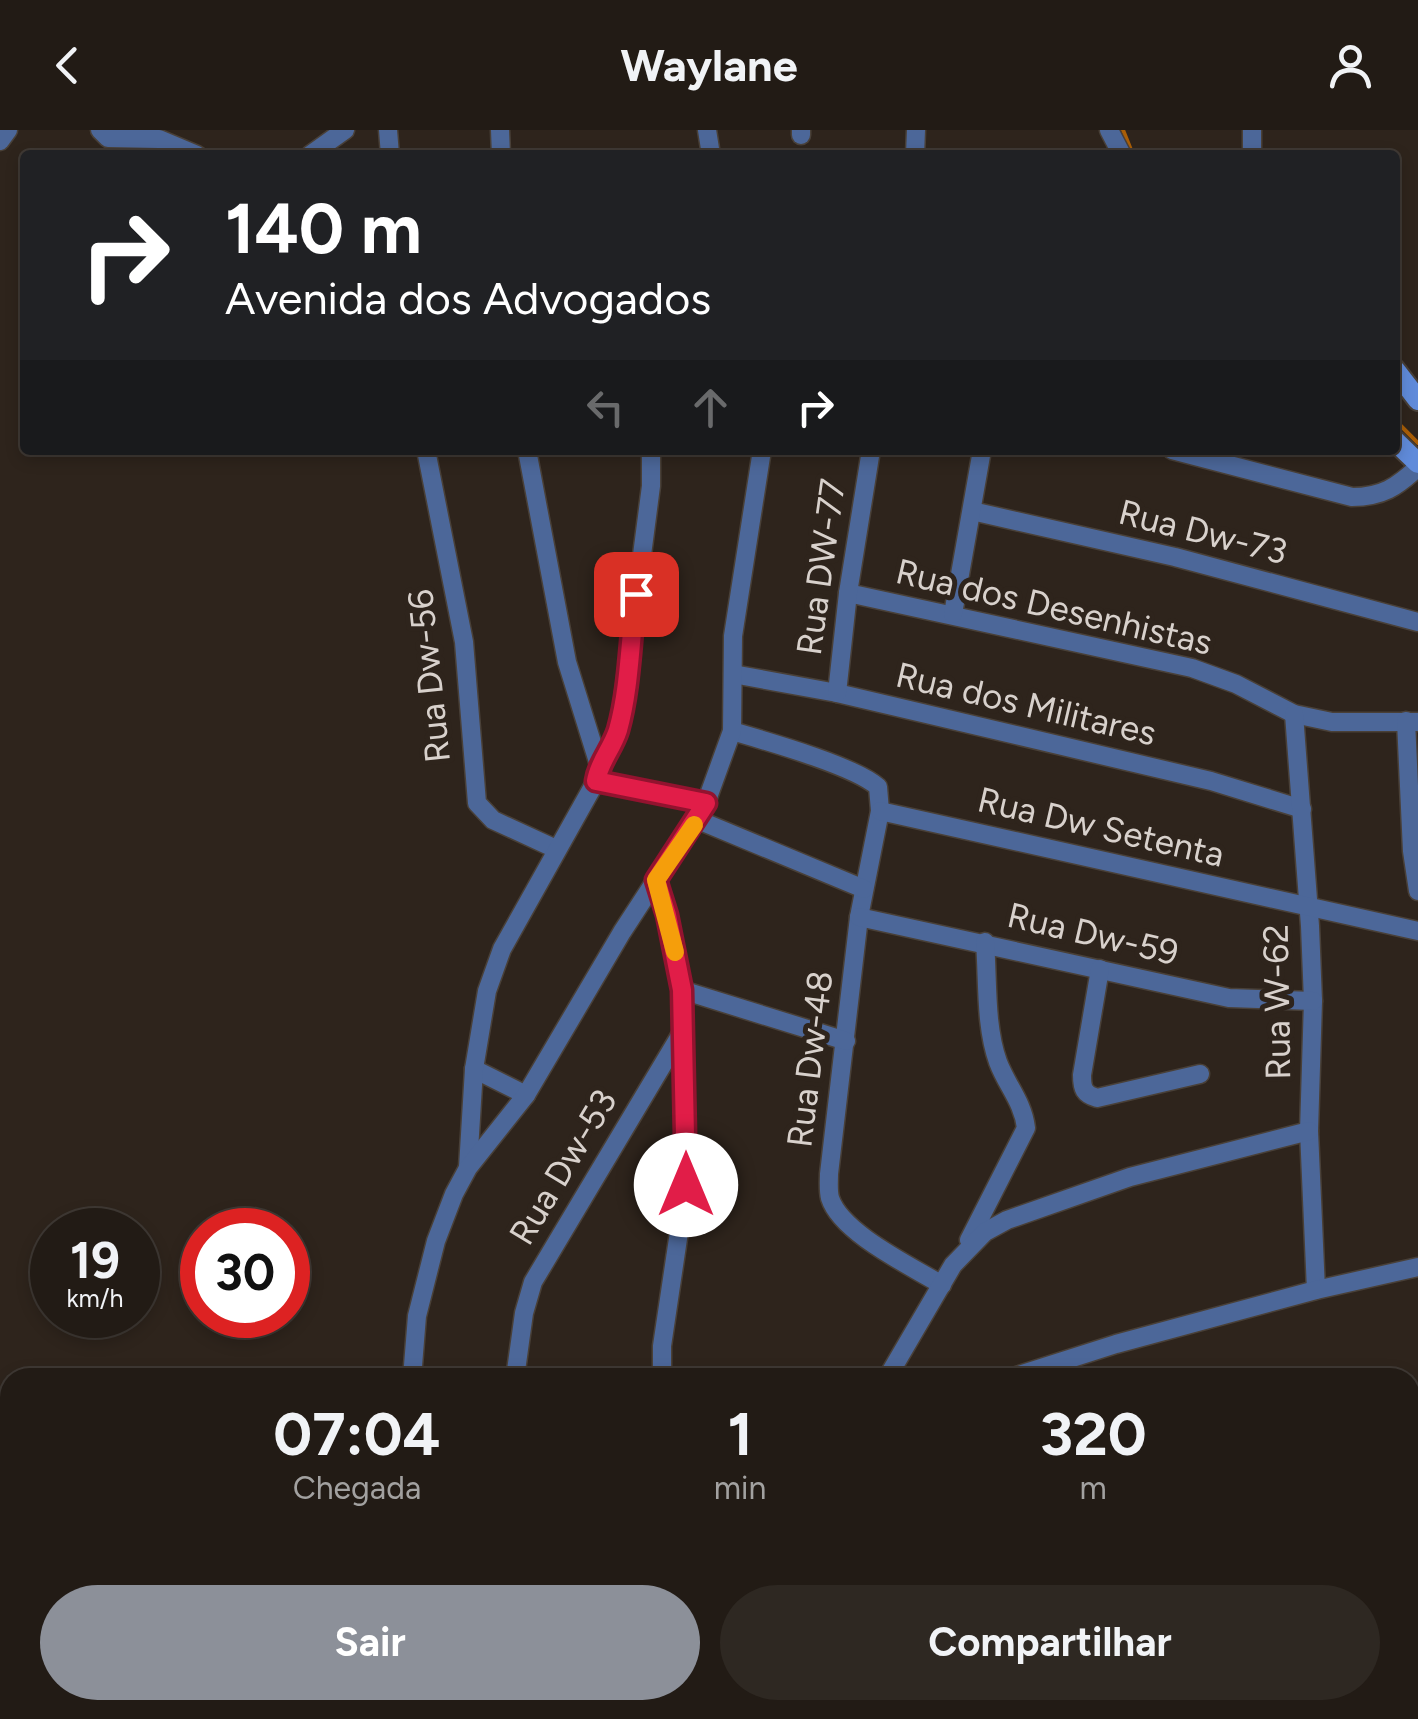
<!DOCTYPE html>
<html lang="pt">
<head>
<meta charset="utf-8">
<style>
  :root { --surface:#221b15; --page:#2e2822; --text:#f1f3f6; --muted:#a2a1a0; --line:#3f3934; --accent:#8c9099 }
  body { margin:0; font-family:Figtree,sans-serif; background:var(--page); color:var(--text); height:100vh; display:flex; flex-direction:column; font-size:38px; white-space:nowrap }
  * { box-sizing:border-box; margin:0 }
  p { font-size:32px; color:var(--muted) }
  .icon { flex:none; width:55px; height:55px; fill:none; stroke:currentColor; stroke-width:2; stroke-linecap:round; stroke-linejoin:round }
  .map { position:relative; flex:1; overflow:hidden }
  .details { position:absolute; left:0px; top:1238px; width:1420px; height:352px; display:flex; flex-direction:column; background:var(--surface); border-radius:30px 30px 0 0; box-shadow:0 5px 15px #0003,0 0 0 2px var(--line) }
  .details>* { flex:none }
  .top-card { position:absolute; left:20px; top:20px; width:1380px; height:305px; border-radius:10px; box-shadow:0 5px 15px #0003,0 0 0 2px var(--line); background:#202124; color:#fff; overflow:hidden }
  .speed { position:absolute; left:30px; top:1078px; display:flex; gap:20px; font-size:50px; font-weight:700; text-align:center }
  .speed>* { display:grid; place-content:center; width:130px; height:130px; border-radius:50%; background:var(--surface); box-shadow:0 5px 15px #0003,0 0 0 2px var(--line); line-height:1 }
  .speed small { font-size:25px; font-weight:400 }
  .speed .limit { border:15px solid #d22; background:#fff; color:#111 }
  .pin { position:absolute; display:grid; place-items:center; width:85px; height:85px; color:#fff; margin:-42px; border-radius:20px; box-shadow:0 5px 15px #0006 }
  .me { position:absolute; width:110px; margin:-55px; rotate:0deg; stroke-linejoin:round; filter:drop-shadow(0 0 8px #0008) }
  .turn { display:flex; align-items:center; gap:35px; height:210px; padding:0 40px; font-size:45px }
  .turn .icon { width:130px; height:130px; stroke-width:2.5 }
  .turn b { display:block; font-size:70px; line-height:85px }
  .lanes { display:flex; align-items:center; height:95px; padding:0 40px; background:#0003; justify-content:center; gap:50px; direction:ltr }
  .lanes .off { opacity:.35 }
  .eta { display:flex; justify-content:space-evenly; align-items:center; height:170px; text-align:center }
  .eta b { font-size:60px; font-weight:700; line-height:70px }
  .action { display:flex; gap:20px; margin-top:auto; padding:20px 40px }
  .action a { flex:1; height:115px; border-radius:60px; background:var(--accent); color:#fff; font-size:40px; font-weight:700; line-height:115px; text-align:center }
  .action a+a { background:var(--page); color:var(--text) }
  header { display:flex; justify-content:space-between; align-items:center; height:130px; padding:0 40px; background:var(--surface); font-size:45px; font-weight:700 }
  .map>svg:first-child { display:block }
</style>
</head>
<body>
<header><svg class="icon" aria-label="back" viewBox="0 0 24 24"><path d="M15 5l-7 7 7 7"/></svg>Waylane<svg class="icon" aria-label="person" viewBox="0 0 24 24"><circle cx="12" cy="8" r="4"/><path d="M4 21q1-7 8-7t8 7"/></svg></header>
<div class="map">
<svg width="1418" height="1589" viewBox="0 0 1418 1589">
  <rect width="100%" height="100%" fill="#2e241c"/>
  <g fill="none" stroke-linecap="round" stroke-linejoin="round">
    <g stroke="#a95e07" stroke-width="4">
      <path d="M1123,0L1133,25"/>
      <path d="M1395,290L1418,313"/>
    </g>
    <g stroke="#494038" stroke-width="21">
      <g id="street">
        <path d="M100,0L108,8L159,9L197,25"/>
        <path d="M388,0L390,25"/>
        <path d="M500,0L501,25"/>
        <path d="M707,0L711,25"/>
        <path d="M1109,0L1122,25"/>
        <path d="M801,5V0"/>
        <path d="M0,11L8,0"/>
        <path d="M310,25L345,0"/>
        <path d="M915,25L916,0"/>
        <path d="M1252,25V0"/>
        <path d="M426,320L464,512L477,673L493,690L556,719"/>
        <path d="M1172,320L1352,367C1382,367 1397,357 1418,337"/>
        <path d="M972,381L1175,427L1418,492"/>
        <path d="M848,463L1192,538L1236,554L1294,584L1332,592H1418"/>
        <path d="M953,484L982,320"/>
        <path d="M733,544L837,563L1211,651L1302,679"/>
        <path d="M837,563L848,463L871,320"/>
        <path d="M1294,584L1310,796L1313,871L1309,1001L1316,1160"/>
        <path d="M1406,591L1412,721L1418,761"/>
        <path d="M732,601C766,611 855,636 878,657L880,681L859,787L829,1044C829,1051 828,1060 830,1068C841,1103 911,1136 942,1155"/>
        <path d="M599,635L612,616L621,586L651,356V320"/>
        <path d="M596,651L706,673"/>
        <path d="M880,681L1418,801"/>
        <path d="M698,690L864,759"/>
        <path d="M656,750L667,785L682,860L684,899L686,1055L662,1216V1248"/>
        <path d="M859,787L1229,868L1313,871"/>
        <path d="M1100,839L1082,945C1082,959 1084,964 1097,968L1200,944"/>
        <path d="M682,860L846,911"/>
        <path d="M474,939L526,965"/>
        <path d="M468,1037L474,939L487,861L502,819L596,651L599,635L567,532L527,320"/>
        <path d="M969,1110L1026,998C1023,972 1007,956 998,932C985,896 988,851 985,812"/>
        <path d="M412,1248L417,1186L436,1111L454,1064L468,1038L526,965L622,802L706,673L732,601L733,506L762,320"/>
        <path d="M515,1248L524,1183L533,1152L684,899"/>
        <path d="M887,1248L953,1135L985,1102L1007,1090L1130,1047L1309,1001"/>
        <path d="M1010,1248L1116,1214L1316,1160L1418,1137"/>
        <path d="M1410,1295L1418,1288"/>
        <path d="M1410,1312L1418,1307"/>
        <path d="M1410,1492L1418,1490"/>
        <path d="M553,1580L557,1589"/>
        <path d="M668,1580L671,1589"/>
        <path d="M932,1580L952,1589"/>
        <path d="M1024,1589L1054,1580"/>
        <path d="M1101,1589L1105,1580"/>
        <path d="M1278,1589L1282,1580"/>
      </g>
    </g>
    <g stroke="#494038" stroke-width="24">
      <g id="secondary">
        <path d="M1395,240L1418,270"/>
        <path d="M1395,311L1418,333"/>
      </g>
    </g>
    <use href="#street" stroke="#4c6799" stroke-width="18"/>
    <use href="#secondary" stroke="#608bda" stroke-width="20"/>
  </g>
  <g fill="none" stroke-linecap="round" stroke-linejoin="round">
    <g stroke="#92132f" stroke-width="25">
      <path id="route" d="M636,464C630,508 630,557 618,600C612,619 599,632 596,651L706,673L656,750L667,785L682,860L686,1055"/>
    </g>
    <use href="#route" stroke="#e11d48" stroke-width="18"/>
    <path stroke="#f59e0b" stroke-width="18" d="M675,822L656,750L694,695"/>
  </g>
  <g text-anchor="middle" stroke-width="10" stroke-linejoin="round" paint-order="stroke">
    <g font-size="35" fill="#d8d1cc" stroke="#2e241c">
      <text transform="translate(1203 402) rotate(14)" y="12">Rua Dw-73</text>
      <text transform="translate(821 437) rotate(-82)" y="12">Rua DW-77</text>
      <text transform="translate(1054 477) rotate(13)" y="12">Rua dos Desenhistas</text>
      <text transform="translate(429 546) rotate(-96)" y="12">Rua Dw-56</text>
      <text transform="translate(1026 574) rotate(13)" y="12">Rua dos Militares</text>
      <text transform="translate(1101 697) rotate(13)" y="12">Rua Dw Setenta</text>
      <text transform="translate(1093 804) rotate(13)" y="12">Rua Dw-59</text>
      <text transform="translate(1277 872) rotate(-91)" y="12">Rua W-62</text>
      <text transform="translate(810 929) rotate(-83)" y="12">Rua Dw-48</text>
      <text transform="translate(563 1037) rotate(-59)" y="12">Rua Dw-53</text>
    </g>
  </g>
</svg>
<div class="speed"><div>19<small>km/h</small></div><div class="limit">30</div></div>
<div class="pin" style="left:636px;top:464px;background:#d93025"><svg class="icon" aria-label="arrive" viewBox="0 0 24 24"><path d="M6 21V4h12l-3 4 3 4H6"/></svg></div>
<svg class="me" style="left:686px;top:1055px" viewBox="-20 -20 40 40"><circle r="19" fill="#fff"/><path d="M0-13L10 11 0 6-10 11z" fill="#e11d48"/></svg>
<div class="top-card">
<div class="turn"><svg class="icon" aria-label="right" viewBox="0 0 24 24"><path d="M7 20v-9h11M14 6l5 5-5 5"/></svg><div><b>140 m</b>Avenida dos Advogados</div></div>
<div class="lanes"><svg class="icon off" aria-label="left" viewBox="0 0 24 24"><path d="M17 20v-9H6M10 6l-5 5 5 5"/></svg><svg class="icon off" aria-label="ahead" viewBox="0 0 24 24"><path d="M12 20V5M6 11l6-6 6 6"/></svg><svg class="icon" aria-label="right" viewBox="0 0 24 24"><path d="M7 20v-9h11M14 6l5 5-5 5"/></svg></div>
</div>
<section class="details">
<div class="eta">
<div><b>07:04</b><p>Chegada</p></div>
<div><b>1</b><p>min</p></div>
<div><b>320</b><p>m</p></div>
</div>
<div class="action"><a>Sair</a><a>Compartilhar</a></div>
</section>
</div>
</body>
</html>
